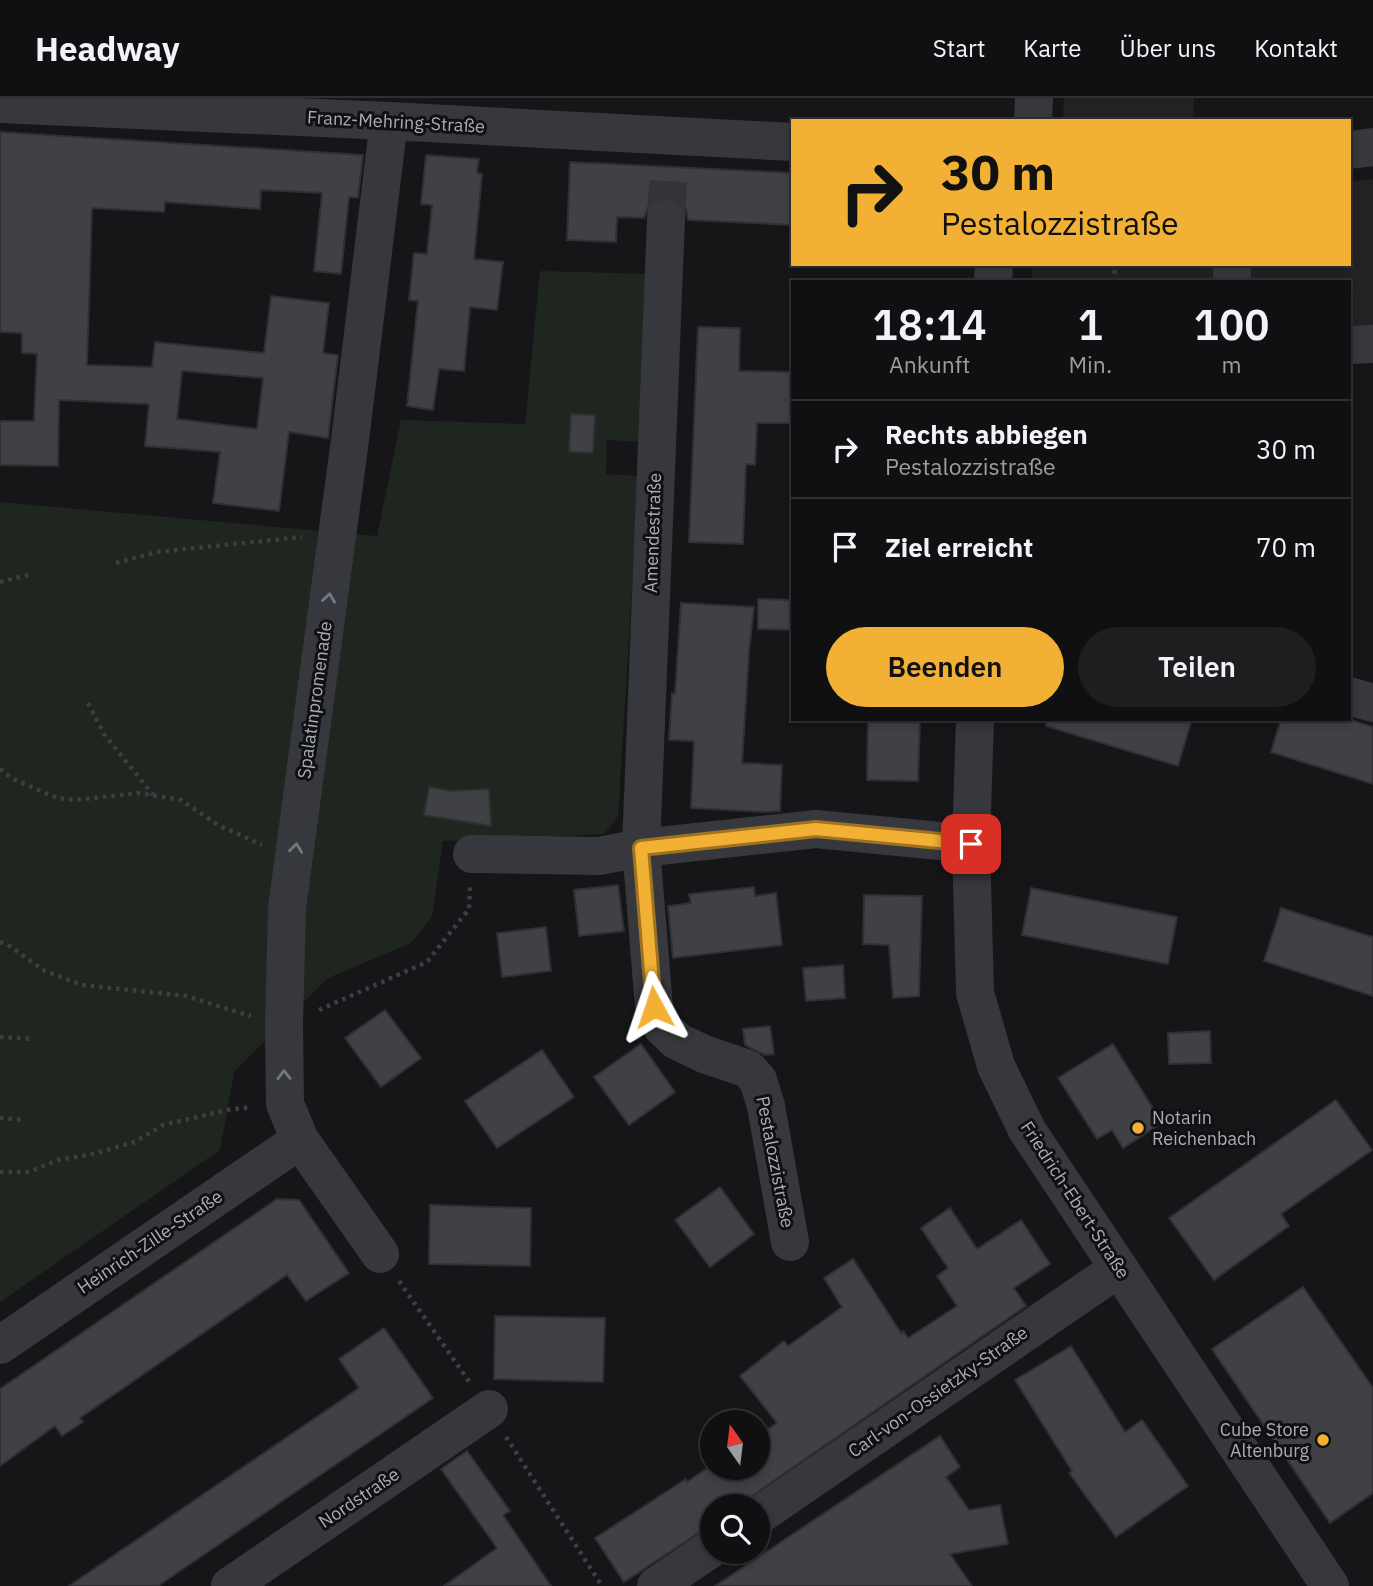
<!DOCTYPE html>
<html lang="de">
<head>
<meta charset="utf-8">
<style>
  :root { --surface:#101012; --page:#1e1e20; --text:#f1f3f6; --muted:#9c9d9f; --line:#303032; --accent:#f2b134 }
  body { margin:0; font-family:"IBM Plex Sans",sans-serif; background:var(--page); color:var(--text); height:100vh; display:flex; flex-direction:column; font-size:26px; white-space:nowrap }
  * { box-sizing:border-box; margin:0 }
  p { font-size:23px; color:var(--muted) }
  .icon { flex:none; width:38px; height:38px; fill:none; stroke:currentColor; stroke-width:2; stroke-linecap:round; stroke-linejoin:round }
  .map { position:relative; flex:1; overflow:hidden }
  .details { position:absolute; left:791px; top:182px; width:560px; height:441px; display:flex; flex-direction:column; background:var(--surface); border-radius:0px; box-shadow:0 4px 10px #0003,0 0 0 2px var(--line) }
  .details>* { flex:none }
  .guide { position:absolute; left:791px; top:21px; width:560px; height:147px; border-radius:0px; box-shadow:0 4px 10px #0003,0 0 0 2px var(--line); background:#f2b134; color:#111; overflow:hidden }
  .needle { width:46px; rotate:346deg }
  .buttons { position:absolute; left:700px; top:1312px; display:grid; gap:14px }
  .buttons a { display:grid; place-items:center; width:70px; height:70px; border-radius:50%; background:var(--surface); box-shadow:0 4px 10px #0003,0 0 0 2px var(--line); font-size:35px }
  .pin { position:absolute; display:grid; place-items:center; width:60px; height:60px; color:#fff; margin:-30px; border-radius:14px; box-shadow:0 4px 10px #0006 }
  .me { position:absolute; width:77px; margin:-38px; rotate:355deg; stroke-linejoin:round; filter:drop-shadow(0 0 5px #0008) }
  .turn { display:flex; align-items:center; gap:24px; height:147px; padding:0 35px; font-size:32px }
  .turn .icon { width:91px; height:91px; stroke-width:2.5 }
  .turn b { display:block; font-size:49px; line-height:60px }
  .eta { display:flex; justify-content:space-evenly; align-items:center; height:119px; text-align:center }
  .eta b { font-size:42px; font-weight:600; line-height:49px }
  .action { display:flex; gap:14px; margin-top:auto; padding:14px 35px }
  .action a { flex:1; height:80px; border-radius:42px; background:var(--accent); color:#111; font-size:28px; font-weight:600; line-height:80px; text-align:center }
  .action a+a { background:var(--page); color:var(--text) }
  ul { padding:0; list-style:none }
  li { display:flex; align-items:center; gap:21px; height:98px; padding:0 35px; border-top:2px solid var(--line) }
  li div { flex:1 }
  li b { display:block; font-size:26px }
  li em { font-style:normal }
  header { display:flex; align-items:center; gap:42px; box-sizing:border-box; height:98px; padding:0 35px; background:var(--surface); border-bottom:2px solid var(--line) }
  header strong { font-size:33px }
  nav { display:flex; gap:38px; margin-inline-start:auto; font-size:24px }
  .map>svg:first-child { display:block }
</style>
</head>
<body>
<header>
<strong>Headway</strong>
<nav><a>Start</a><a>Karte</a><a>Über uns</a><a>Kontakt</a></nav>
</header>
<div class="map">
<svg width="1373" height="1488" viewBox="0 0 1373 1488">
  <rect width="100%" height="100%" fill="#161618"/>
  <g fill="#222225">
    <path d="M1064,0H1194L1193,23L1063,21Z"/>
    <path d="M1373,81V261L1349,263V184H1032V166H1349V84Z"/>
  </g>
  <path fill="#1e261f" d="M540,173L652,176L642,344L607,342L606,376L639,378L618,719L604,736L443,743L432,819L411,845L328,880L234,974L220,1052L0,1204V404L377,438L401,322L525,326Z"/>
  <g fill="#404145" stroke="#303034" stroke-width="2" fill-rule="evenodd">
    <path d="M0,34L363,57L358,100L349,99L341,176L314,173L322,95L261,92L260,111L165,104L164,114L92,110L87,267L152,269L155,244L264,255L271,198L329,205L323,255L338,257L328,340L289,334L279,413L213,405L220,354L145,348L149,306L59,302L58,368L0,367V323H34L37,256L22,255V235L0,234ZM182,273L263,280L257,331L177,321Z"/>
    <path d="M426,57L479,61L477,75L482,76L474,161L503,164L497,212L470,209L464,273L439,271L433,312L407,308L418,203L409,202L414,155L427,156L432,107L421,106Z"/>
    <path d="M570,64L793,75V127L688,122L686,111L678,103L666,99L656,101L648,109L644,120L617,119L616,144L567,142Z"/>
    <path d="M698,229L740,230L739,273L793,274V325H757L755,367L746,366L743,446L689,444Z"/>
    <path d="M571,316L595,317L593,355L569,354Z"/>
    <path d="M758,501L793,502V532L758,531Z"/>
    <path d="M681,505L754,509L749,554L742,665L782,667L780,713L766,714L691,710L694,643L669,642L672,595L675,596Z"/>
    <path d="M868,621H920L918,683L867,682Z"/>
    <path d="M1047,621H1192L1178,668L1046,628Z"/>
    <path d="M1281,621H1348L1373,629V686L1271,654Z"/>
    <path d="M429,689L451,693L489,691L491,728L424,717Z"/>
    <path d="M618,787L624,833L579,838L574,792Z"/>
    <path d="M754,789L755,798L776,795L782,847L673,860L668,808L691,805L689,796Z"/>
    <path d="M1031,790L1177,819L1168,866L1022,837Z"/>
    <path d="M864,797L922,798L919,898L893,900L889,847L863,846Z"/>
    <path d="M1281,810L1373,839V898L1264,863Z"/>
    <path d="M546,829L551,873L502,879L497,835Z"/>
    <path d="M843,867L845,900L806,903L803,870Z"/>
    <path d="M385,912L421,960L381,989L345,940Z"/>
    <path d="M770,928L774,956L765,957L745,947L743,931Z"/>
    <path d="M1210,933L1211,965L1169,966L1168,935Z"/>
    <path d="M641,946L675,994L629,1027L594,979Z"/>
    <path d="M1113,946L1162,1025L1123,1050L1112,1032L1097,1041L1058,980Z"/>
    <path d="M542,952L574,999L497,1050L465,1003Z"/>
    <path d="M1336,1002L1372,1052L1281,1116L1289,1128L1214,1182L1169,1120Z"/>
    <path d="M720,1089L754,1136L710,1169L675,1122Z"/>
    <path d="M277,1101L299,1102L349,1175L306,1203L287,1177L80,1320L83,1324L62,1338L55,1328L0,1368V1291Z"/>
    <path d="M430,1107L531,1110L530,1168L429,1166Z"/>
    <path d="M950,1110L977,1151L1021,1122L1050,1166L1014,1190L1026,1208L736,1409H712V1426L624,1484L595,1440L686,1381L687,1384L712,1367V1370H758V1337L777,1325L740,1278L784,1243L788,1248L842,1209L824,1180L853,1161L901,1235L903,1233L908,1240L957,1208L937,1178L948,1170L921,1130Z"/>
    <path d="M1303,1189L1373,1290V1395L1330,1425L1212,1251Z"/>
    <path d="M495,1218L605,1220L603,1284L494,1281Z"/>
    <path d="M384,1230L433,1300L158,1488H69L359,1290L339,1261Z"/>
    <path d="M1071,1248L1125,1334L1142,1322L1188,1388L1116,1439L1069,1375L1072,1373L1015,1282Z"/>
    <path d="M940,1338L960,1369L946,1379L969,1412L1000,1407L1008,1446L950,1456L972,1488H715Z"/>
    <path d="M467,1353L510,1413L503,1417L551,1488H444L497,1450L441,1371Z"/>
  </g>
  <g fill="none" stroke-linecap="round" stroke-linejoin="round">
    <path stroke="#333438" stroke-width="38" stroke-dasharray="38 19" stroke-linecap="butt" d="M666,121L669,69"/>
    <g stroke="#3d3f44" stroke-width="4.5" stroke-dasharray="3.5 5" stroke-linecap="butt">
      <path d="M1114,184L1115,166"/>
      <path d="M116,465L157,454L302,439"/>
      <path d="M0,484L32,476"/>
      <path d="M88,605L104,636L153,697"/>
      <path d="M0,671L13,681L57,700L76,702L139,695L181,702L218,727L262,747"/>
      <path d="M0,844L8,847L45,873L82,887L186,898L251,918"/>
      <path d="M319,912L427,864L469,811L470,789"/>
      <path d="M0,939L34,941"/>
      <path d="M0,1020L22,1022"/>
      <path d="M0,1074H29L58,1062L93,1056L135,1044L163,1027L227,1012L251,1009"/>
      <path d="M399,1183L470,1285"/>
      <path d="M506,1339L602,1488"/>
    </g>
    <g stroke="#37383d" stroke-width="38">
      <path d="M0,6L389,23L793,44"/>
      <path d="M1033,23L1034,0"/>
      <path d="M1349,52L1373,49"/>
      <path d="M666,121L641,750L654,909L662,929L677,943L704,956L748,971L758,982L766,1008L790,1144"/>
      <path d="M993,184L994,166"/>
      <path d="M1232,184V166"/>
      <path d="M1349,247L1373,246"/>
      <path d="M1349,598L1373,605"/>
      <path d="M975,621L971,746L975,895L996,968L1027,1032L1330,1488"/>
      <path d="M472,756L599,758L641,750L816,731L971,746"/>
      <path d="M380,1156L300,1042L285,1006L284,927L287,810L350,342L389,23"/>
      <path d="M0,1247L300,1042"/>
      <path d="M758,1418L1119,1170"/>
      <path d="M230,1488L489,1311"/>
      <path d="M656,1488L712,1450"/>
    </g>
  </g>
  <defs><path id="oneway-chevron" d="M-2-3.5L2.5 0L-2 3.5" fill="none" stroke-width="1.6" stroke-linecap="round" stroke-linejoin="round" transform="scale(1.75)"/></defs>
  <g stroke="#757881">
    <use href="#oneway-chevron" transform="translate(329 500) rotate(-82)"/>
    <use href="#oneway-chevron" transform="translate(296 750) rotate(-83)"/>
    <use href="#oneway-chevron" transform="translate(284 977) rotate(-91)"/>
  </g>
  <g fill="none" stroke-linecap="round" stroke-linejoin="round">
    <g stroke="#9d7322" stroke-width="18">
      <path id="route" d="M654,909L641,750L816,731L971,746"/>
    </g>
    <use href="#route" stroke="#f2b134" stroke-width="12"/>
  </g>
  <g fill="#f2b134" stroke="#111113" stroke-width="2.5">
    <circle cx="1138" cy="1030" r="7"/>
    <circle cx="1323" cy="1342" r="7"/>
  </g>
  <g text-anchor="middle" stroke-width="6" stroke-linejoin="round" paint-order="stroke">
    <g font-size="18" fill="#a8adb8" stroke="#111113">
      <text transform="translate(396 24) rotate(3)" y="6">Franz-Mehring-Straße</text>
      <text transform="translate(653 435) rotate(-88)" y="6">Amendestraße</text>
      <text transform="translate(315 602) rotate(-82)" y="6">Spalatinpromenade</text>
      <text transform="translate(775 1064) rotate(79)" y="6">Pestalozzistraße</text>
      <text transform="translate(1075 1102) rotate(57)" y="6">Friedrich-Ebert-Straße</text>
      <text transform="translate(150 1144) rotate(-34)" y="6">Heinrich-Zille-Straße</text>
      <text transform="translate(938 1294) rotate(-35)" y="6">Carl-von-Ossietzky-Straße</text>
      <text transform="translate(359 1400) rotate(-34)" y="6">Nordstraße</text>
    </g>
    <g font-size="18" fill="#a8adb8" stroke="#111113" text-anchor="start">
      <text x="1152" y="1026">Notarin<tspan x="1152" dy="21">Reichenbach</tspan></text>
      <text x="1309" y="1338" text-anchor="end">Cube Store<tspan x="1309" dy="21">Altenburg</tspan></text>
    </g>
  </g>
</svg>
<div class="buttons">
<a><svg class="needle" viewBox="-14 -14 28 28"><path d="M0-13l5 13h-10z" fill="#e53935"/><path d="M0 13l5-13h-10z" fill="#9c9d9f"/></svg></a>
<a><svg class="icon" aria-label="search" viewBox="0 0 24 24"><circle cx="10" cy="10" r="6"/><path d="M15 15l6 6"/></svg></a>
</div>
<div class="pin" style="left:971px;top:746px;background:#d93025"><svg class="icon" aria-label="arrive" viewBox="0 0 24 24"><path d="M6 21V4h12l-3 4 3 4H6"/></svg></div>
<svg class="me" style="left:654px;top:909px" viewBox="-20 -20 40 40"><path d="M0-17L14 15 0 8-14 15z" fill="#f2b134" stroke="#fff" stroke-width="4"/></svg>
<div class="guide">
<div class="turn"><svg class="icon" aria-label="right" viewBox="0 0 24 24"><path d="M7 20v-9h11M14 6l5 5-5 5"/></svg><div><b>30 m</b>Pestalozzistraße</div></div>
</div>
<section class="details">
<div class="eta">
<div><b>18:14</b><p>Ankunft</p></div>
<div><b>1</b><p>Min.</p></div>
<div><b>100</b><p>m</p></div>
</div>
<ul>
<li><svg class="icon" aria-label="right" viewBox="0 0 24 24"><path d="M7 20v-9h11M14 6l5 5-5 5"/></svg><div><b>Rechts abbiegen</b><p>Pestalozzistraße</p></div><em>30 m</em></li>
<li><svg class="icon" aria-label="arrive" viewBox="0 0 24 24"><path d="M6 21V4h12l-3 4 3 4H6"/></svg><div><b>Ziel erreicht</b></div><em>70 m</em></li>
</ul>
<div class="action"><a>Beenden</a><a>Teilen</a></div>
</section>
</div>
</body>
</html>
